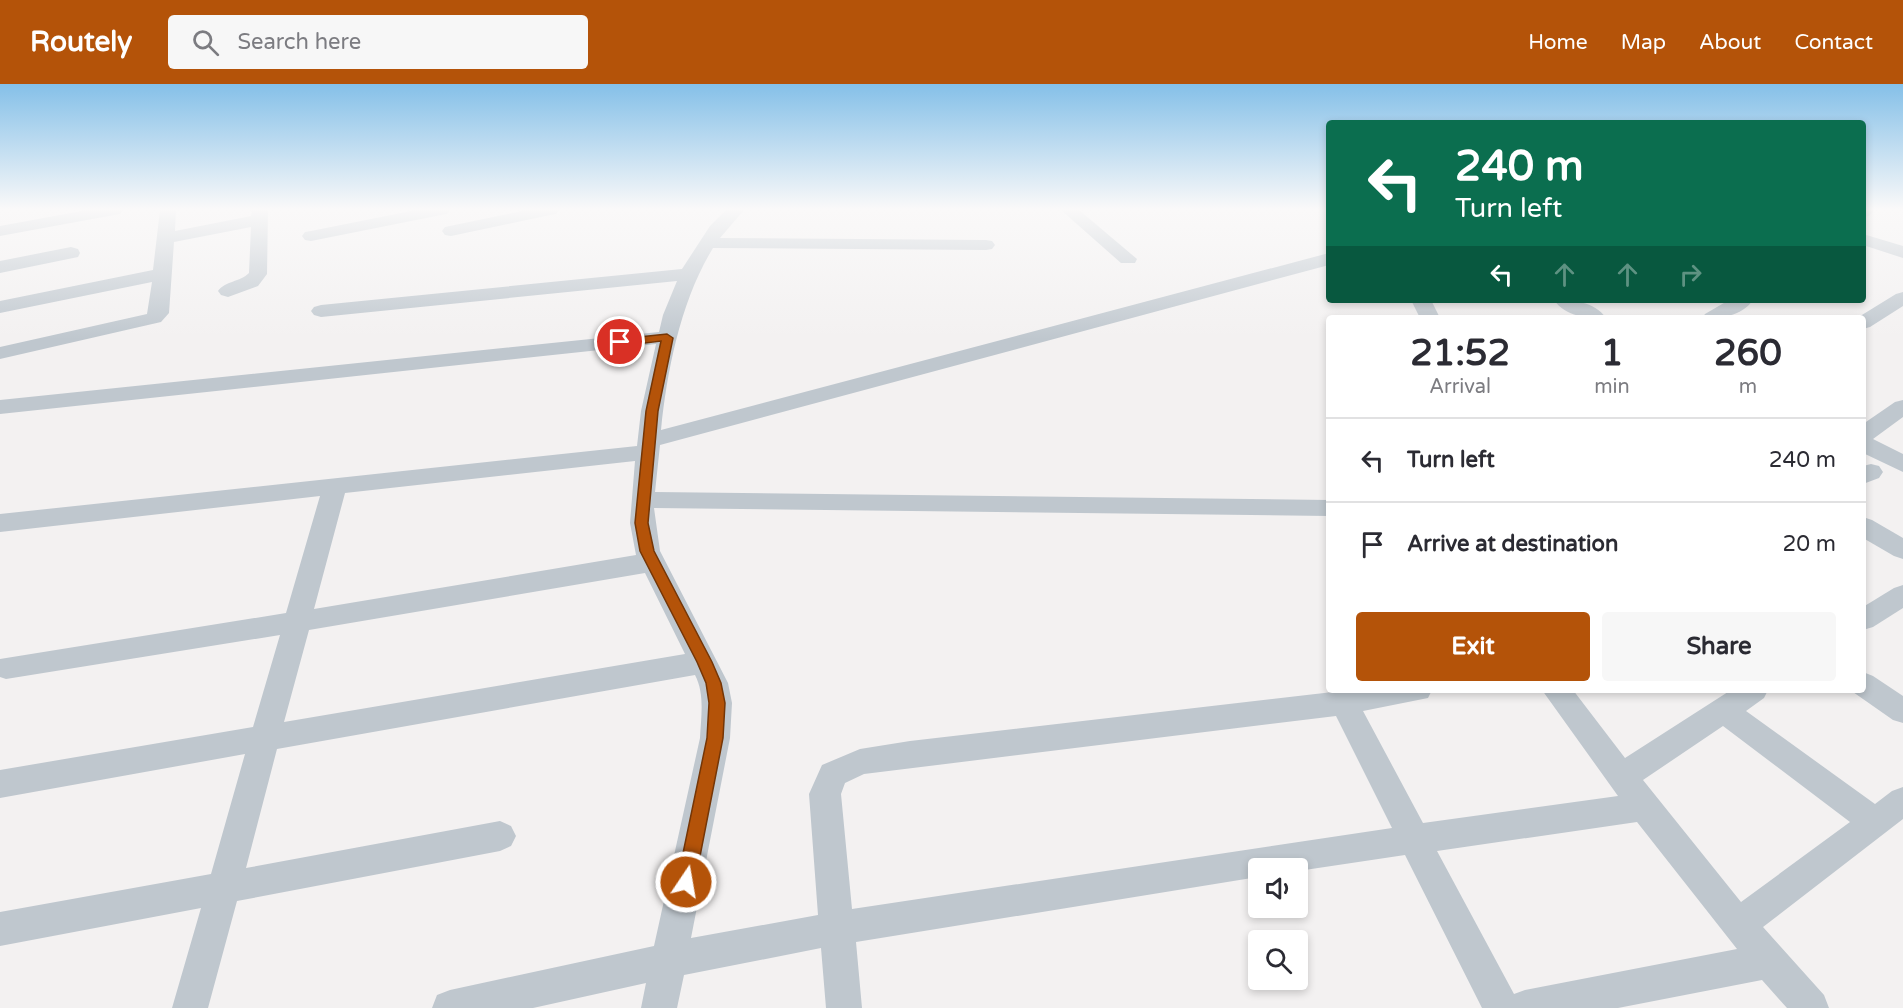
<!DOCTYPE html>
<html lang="en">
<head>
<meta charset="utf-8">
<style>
  :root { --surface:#fff; --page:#f7f7f7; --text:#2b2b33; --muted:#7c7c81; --line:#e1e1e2; --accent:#b45309 }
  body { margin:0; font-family:"Varela Round",sans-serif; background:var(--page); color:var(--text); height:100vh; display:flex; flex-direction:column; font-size:22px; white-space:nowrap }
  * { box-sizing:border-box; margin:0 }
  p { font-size:20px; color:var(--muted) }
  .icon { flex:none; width:33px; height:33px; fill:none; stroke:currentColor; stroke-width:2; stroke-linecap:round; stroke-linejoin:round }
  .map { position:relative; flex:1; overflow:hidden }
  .side { position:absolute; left:1326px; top:231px; width:540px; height:378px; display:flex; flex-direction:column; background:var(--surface); border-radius:6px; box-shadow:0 3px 9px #0003 }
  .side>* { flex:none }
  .top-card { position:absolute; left:1326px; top:36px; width:540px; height:183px; border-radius:6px; box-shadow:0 3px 9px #0003; background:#0b6e4f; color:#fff; overflow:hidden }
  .buttons { position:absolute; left:1248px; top:774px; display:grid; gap:12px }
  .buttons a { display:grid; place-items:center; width:60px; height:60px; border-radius:6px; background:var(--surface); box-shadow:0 3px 9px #0003; font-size:30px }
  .pin { position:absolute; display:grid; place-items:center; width:51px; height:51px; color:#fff; margin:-26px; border:3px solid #fff; border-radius:50%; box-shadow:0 2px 6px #0007 }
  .me { position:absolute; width:66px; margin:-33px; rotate:12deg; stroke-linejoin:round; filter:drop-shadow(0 0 4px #0008) }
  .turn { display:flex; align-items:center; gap:21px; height:126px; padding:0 30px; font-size:27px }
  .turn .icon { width:78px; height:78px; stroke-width:2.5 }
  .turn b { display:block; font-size:42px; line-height:51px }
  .lanes { display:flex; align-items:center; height:57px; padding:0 30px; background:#0003; justify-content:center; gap:30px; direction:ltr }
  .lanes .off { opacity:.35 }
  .eta { display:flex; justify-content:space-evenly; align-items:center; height:102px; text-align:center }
  .eta b { font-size:36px; font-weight:700; line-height:42px }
  .primary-button { display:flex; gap:12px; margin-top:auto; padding:12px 30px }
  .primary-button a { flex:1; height:69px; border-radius:6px; background:var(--accent); color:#fff; font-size:24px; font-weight:700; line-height:69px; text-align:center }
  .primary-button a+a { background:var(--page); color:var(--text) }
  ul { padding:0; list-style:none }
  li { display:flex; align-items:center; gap:18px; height:84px; padding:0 30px; border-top:2px solid var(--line) }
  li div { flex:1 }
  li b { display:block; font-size:22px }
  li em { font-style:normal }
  header { display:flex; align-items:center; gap:36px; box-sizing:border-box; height:84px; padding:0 30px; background:var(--accent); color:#fff }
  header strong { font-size:28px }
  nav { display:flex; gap:33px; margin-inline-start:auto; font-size:21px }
  .search { width:420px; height:54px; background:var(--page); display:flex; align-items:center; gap:15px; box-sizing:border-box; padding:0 21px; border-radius:6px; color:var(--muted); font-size:22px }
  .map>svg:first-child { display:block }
</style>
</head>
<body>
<header>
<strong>Routely</strong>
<div class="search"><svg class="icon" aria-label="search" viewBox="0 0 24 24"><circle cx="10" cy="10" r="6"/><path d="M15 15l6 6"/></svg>Search here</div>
<nav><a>Home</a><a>Map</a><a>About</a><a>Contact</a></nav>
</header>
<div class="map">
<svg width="1903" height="924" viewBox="0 0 1903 924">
  <rect width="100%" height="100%" fill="#f3f1f1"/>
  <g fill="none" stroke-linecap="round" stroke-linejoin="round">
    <g fill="#bfc7ce" fill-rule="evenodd">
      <path d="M87,126H123L120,130L114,131L0,152V142Z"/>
      <path d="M160,126H176L175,147L251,132L252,126H268L267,190L258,202L228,213L221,211L218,207C225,197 240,198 249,189L251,143L174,158L169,229L161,238L0,275V263L147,230L152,198L0,229V217L153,186Z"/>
      <path d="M416,126H450L447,130L441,131L311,157L305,156L302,152L305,148L311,147Z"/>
      <path d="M527,126H559L556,130L550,131L451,152L445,151L442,147L445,143Z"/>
      <path d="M726,126H744L720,154L986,156L992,157L995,161L992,165L986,166L713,164C681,216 667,286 661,346L1329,169V181L660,361L655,408L1329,416V432L654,424L660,467L728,599L732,619L730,654L691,854L818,831L809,710L822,681L860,665L910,657L1350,606H1432L1428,614L1363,627L1423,739L1618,712L1542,606H1573L1625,674L1731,606H1768L1764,614L1746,627L1875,720L1892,707L1903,703V735L1763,843L1824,911L1829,924H1787L1762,896L1618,924H1482L1405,771L1298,787V784H1258V793L856,858L862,924H826L821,864L684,891L677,924H641L646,899L533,924H432L437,911L450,906L654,862L700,654C701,633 705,610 695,591L277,665L246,784L500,737L511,742L516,752L511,762L500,767L237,817L208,924H172L201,824L0,862V828L211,790L245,670L0,714V686L253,643L280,551L6,595L0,593V575L286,529L320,412L0,448V430L637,362L641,327L656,260L0,330V316L659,248L663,231L677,197L321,233L314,231L311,227L314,223L321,221L682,185L710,142ZM635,377L630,439L636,471L314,525L345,409ZM645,489L685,570L284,638L309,546ZM1336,632L1392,744L852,825L841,710L845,699L864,690ZM1723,642L1850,738L1741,818L1643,696ZM1637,738L1737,865L1525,906L1514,910L1437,767Z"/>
      <path d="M1061,126H1079L1137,175L1135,179H1121Z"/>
      <path d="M1863,126H1874L1869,132L1863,133Z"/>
      <path d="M1863,150L1903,162V174L1863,161Z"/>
      <path d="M71,163L78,165L80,169L78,173L0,189V177Z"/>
      <path d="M1903,208V222L1870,243L1863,245V234H1857L1896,210Z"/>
      <path d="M1411,216H1431L1440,234H1420Z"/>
      <path d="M1554,216C1572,216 1594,217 1606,234C1587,234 1566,233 1554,216Z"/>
      <path d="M1729,216H1753C1741,233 1720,234 1702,234L1705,230Z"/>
      <path d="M1903,316V333L1873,355L1903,370V388L1863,369V340L1895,318Z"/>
      <path d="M1871,380L1879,382L1883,388L1879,394L1863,400V382Z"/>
      <path d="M1863,433L1872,436L1903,454V475L1894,472L1863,454Z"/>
      <path d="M1903,501V524L1873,543L1863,546V523L1894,504Z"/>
      <path d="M1863,588L1873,592L1903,612V639L1893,636L1853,608L1852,606H1863Z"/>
    </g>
  </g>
  <linearGradient id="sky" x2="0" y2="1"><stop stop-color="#85c0e8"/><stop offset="0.49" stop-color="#faf9f9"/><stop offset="1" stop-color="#faf9f9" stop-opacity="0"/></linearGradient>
  <rect width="1903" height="255" fill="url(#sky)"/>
  <path fill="#b45309" stroke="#753606" stroke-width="1.5" d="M667,250L673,254L658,327L648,439L654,467L712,578L721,599L725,619L723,654L695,798L692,804L686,806L679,804L677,798L707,654L709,619L706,599L697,578L640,467L635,439L646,327L661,257L620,262L614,258L620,255Z"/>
</svg>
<div class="buttons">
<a><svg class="icon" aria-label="sound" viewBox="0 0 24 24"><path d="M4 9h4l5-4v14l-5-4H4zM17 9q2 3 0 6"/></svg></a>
<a><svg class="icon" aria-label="search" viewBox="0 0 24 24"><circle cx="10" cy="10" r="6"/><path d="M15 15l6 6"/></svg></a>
</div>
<div class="pin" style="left:620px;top:258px;background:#d93025"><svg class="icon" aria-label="arrive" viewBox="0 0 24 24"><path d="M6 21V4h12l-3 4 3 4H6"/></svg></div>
<svg class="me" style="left:686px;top:798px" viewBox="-20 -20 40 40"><circle r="17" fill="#b45309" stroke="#fff" stroke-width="3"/><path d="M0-11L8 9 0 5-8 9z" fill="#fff"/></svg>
<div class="top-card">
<div class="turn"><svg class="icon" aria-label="left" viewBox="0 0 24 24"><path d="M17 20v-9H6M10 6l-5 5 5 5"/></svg><div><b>240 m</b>Turn left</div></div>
<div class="lanes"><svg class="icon" aria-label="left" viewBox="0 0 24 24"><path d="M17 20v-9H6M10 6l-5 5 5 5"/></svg><svg class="icon off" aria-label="ahead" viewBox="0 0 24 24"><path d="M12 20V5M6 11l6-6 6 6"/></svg><svg class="icon off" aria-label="ahead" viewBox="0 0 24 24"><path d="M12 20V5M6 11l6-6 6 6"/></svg><svg class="icon off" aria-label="right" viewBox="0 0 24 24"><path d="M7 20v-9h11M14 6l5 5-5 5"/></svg></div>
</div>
<section class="side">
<div class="eta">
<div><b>21:52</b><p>Arrival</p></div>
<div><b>1</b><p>min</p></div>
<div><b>260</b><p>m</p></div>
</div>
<ul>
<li><svg class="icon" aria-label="left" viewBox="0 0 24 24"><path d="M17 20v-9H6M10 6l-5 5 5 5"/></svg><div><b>Turn left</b></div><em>240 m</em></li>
<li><svg class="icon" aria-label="arrive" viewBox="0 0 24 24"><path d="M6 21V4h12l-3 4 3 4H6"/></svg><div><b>Arrive at destination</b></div><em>20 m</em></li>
</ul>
<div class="primary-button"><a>Exit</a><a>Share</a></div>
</section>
</div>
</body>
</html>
